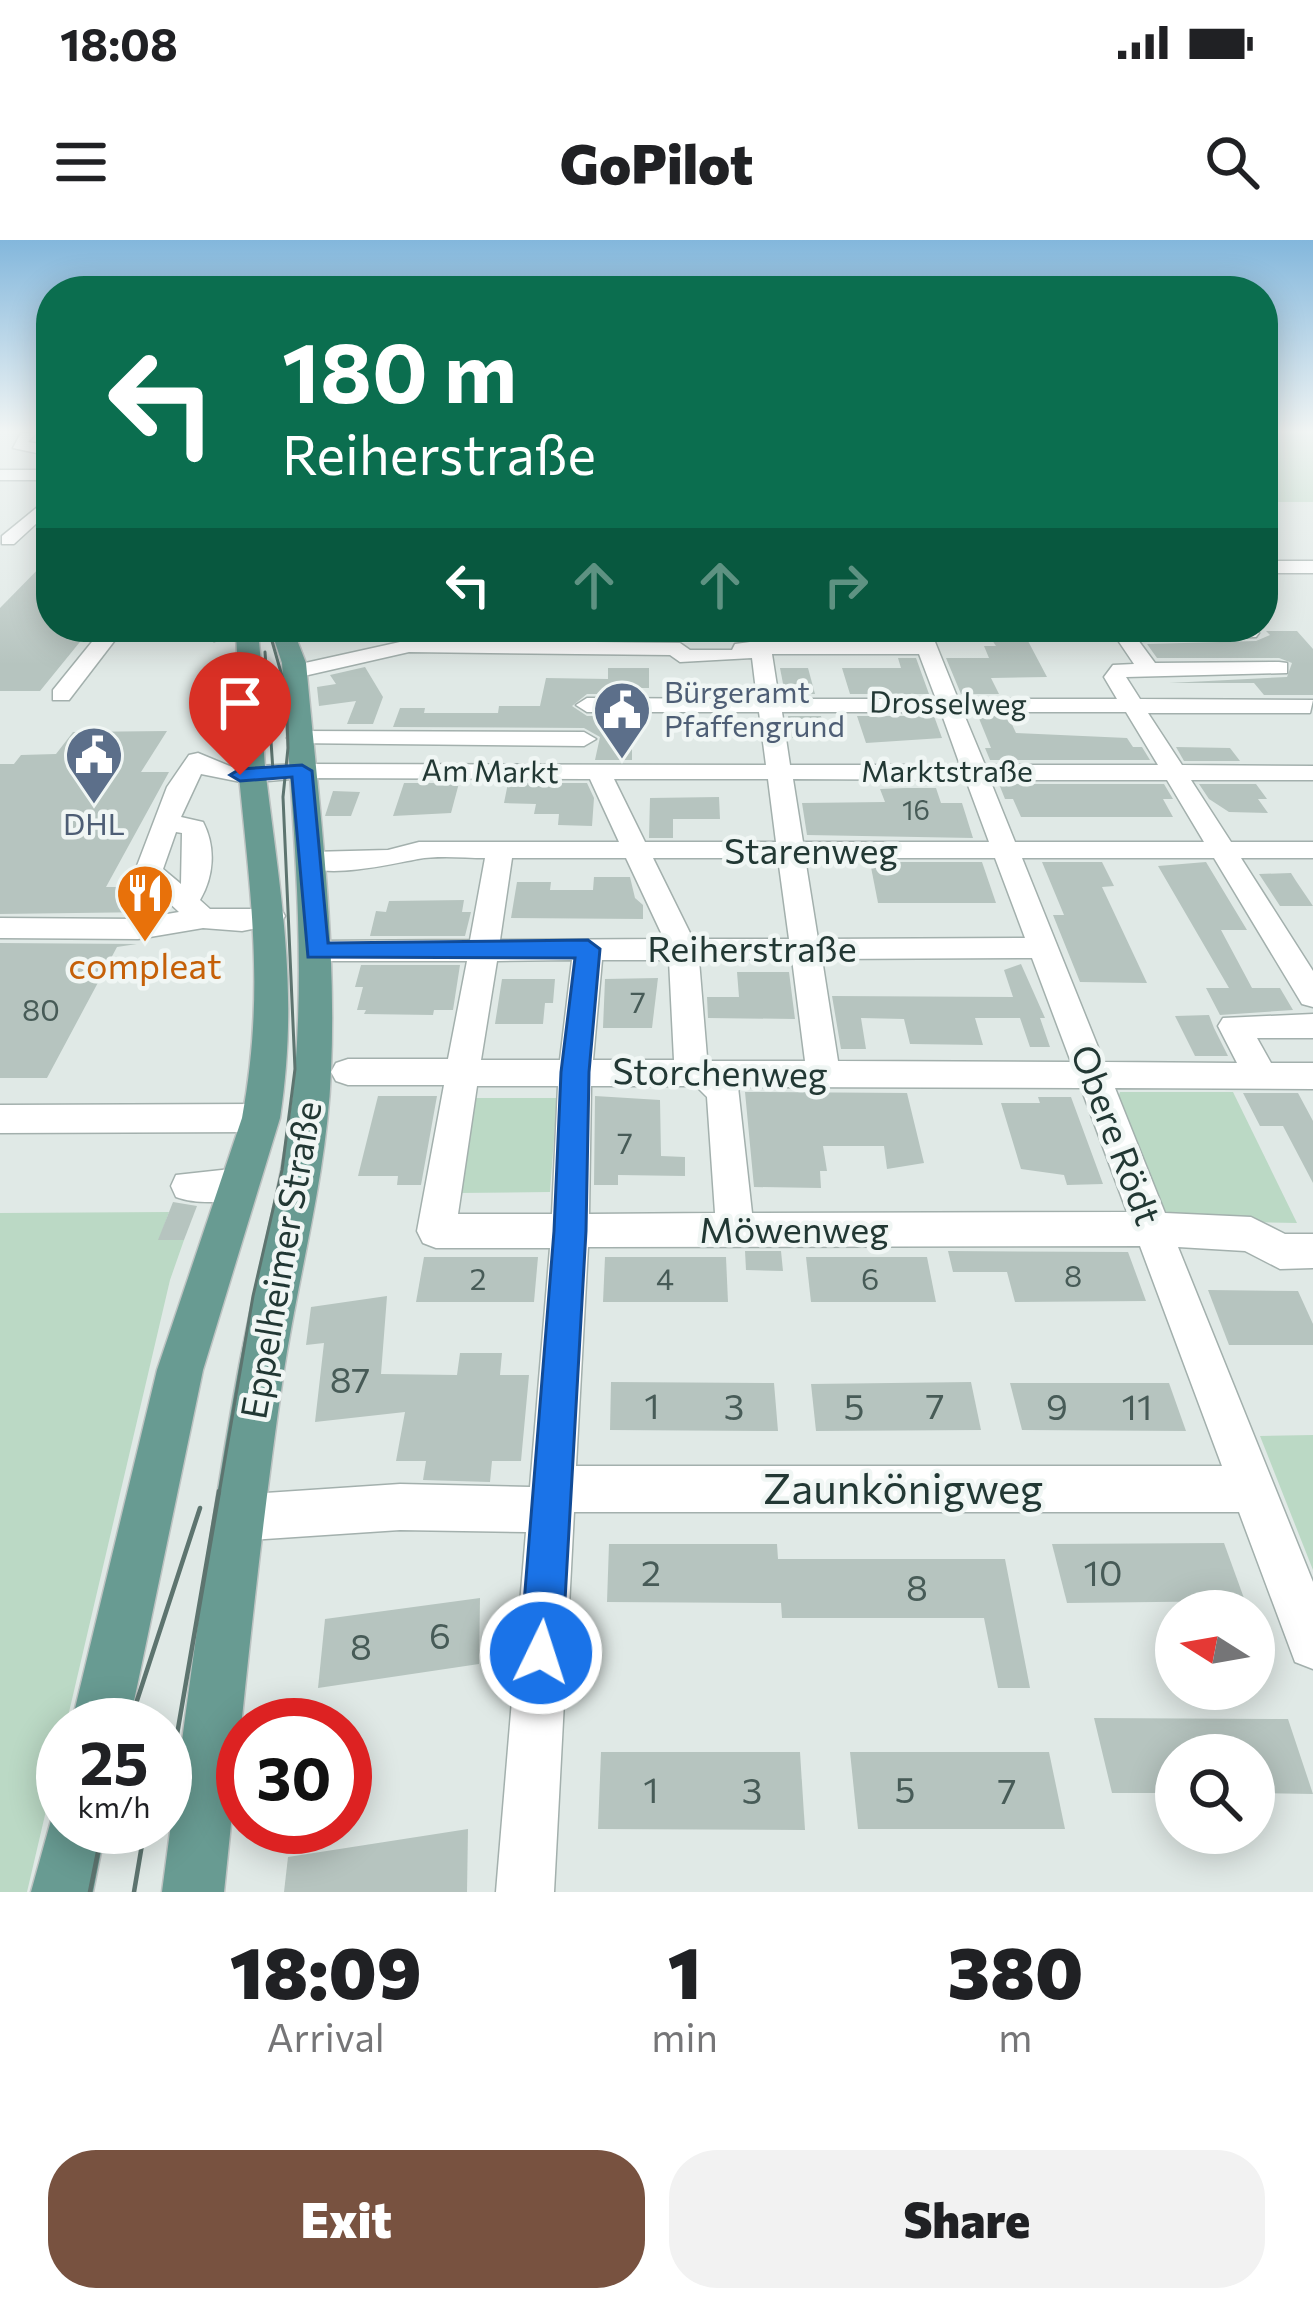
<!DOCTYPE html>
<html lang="en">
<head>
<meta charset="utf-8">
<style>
  :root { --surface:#fff; --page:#f2f2f2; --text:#202124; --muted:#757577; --accent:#785240 }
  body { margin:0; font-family:Commissioner,sans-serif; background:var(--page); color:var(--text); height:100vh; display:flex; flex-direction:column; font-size:45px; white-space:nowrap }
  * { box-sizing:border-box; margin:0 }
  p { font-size:39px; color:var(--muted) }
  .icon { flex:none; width:66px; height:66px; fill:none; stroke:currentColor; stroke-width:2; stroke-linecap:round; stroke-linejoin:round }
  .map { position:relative; height:1652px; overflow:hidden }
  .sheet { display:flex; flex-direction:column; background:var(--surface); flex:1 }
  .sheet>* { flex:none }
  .top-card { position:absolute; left:36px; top:36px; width:1242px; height:366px; border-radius:48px; box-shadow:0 6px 30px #0003; background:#0b6e4f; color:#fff; overflow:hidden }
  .needle { width:78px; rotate:281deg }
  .fabs { position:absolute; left:1155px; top:1350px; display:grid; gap:24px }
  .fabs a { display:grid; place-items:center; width:120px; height:120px; border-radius:50%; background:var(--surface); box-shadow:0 6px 30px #0003; font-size:60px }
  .speed { position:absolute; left:36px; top:1458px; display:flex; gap:24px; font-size:60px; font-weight:700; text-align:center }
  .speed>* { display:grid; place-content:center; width:156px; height:156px; border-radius:50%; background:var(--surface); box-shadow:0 6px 30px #0003; line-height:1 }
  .speed small { font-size:30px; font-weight:400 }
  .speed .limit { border:18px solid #d22; background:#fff; color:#111 }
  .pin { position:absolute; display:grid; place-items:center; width:102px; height:102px; color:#fff; margin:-123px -51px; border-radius:50% 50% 50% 0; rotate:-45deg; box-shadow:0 0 12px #0007 }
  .pin .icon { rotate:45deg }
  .me { position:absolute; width:132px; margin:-66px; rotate:4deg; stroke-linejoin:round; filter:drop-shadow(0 0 9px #0008) }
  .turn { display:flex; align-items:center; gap:42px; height:252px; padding:0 48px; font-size:54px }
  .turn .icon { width:156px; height:156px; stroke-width:2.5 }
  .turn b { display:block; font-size:84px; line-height:102px }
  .lanes { display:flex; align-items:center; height:114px; padding:0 48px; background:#0003; justify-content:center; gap:60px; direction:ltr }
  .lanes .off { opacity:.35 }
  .eta { display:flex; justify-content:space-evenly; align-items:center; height:204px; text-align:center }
  .eta b { font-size:72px; font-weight:800; line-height:84px }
  .primary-button { display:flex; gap:24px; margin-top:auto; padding:24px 48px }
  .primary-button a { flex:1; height:138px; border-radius:48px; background:var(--accent); color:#fff; font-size:48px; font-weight:800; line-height:138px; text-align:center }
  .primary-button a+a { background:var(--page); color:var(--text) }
  .status { display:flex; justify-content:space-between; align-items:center; height:84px; padding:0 60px; background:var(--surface); direction:ltr }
  .status svg { height:33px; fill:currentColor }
  header { display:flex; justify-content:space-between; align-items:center; height:156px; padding:0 48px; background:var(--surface); font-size:54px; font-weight:800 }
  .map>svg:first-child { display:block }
</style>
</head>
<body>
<div class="status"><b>18:08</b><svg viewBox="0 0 49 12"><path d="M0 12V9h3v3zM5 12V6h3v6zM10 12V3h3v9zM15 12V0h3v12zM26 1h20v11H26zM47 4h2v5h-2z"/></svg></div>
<header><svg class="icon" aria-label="menu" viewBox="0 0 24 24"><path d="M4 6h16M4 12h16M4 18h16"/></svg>GoPilot<svg class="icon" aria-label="search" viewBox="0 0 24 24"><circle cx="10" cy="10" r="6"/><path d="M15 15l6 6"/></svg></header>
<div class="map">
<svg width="1313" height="1652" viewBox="0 0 1313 1652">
  <rect width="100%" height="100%" fill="#e0e9e6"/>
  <g fill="#bbd9c5">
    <rect x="1263" y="193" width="50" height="69"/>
    <path d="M1120,852H1233L1297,983L1176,981L1160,969L1117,860Z"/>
    <path d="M471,858H557L550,952L457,953Z"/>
    <path d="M169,972L159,1000H184L170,1040L27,1652H0V973Z"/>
    <path d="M1313,1195V1330L1260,1196Z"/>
  </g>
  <g fill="#b6c4bf">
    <path d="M51,316V387L88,392L40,451H0V368Z"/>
    <path d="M372,387H478L476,396L409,395L380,402Z"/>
    <path d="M1266,391H1297L1313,409V455H1264L1254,443H1169L1287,437L1292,423L1279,418H1157L1147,404L1256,401L1270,395Z"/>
    <path d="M992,400L1028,401L1047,437L991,438L999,454H961L946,418H989L984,406H996Z"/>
    <path d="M898,418H916L929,454H850L842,428H901Z"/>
    <path d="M365,427L383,457L373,484H347L356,461L319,466L317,447L336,444L330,435Z"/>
    <path d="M608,428H649V448H627V454H587L572,466L587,476H627V486H632V520H595L600,497L584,488L393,487L400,468H425L424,473H498L499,466H540L546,438L608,439Z"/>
    <path d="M780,428H808L815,454H785Z"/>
    <path d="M788,476H821L827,498H792Z"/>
    <path d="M857,476H934L942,498L866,503Z"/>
    <path d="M978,476H1008L1016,493L1127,498L1133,507H1142L1150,520H990L985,508H991Z"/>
    <path d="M167,491L141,532H169L106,647H125L118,660H158L152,672L0,674V524H14L21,515L56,514L73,492Z"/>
    <path d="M1176,507L1230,508L1240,521H1184Z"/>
    <path d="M404,543H459L451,573L393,576Z"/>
    <path d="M508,543H587L594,558L592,586L558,585L559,574H534L536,564L504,563Z"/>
    <path d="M999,544H1164L1173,559H1163L1173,577H1021L1013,559H1005Z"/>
    <path d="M1199,544H1256L1267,559H1258L1268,573L1229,572L1209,559Z"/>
    <path d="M904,548H936L941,563H962L973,598L807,595L802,563L885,562L880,549Z"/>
    <path d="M333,551L360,552L351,576H325Z"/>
    <path d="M719,557L720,579H673V598H649L650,558Z"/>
    <path d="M870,622H982L996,663H878Z"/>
    <path d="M1042,622H1102L1114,646L1102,647L1147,743L1080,742L1053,675H1064Z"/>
    <path d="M1206,622L1247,690H1221L1252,748H1280L1293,770L1220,775L1206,748H1229L1158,626Z"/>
    <path d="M1291,633L1296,641L1313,666H1280L1259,634Z"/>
    <path d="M594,637H630L635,658L643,665V679L511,678L517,642H551L550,650H593Z"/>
    <path d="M464,660L462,672H471L465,696H370L376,671L386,672L389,661Z"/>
    <path d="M0,703L137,704L117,707L47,838H0Z"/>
    <path d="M1021,724L1045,778H1040L1050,807H1030L1020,778H975L983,805L910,804L904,779L861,778L866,809H841L832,756L1013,757L1004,730Z"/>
    <path d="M361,725H460L453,770H434L433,775L364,774L366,770H357L363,747H355Z"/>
    <path d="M737,732H789L795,779L708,778L707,757H739Z"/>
    <path d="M658,738L652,788H603L605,739Z"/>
    <path d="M502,739H555L553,763H545L543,784H495Z"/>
    <path d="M1209,775L1214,788L1228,816H1195L1175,776Z"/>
    <path d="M745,852L907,853L924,923L887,929L884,906H823L827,931H820L821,948L754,947Z"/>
    <path d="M1243,853H1298L1313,881V943L1283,886H1260Z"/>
    <path d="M378,856H437L421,945H397L398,936H358Z"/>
    <path d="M595,856L660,860L661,916L685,917V936L618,935V945H594Z"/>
    <path d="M1038,857H1071L1103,944L1067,945L1064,935L1021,929L1001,863H1040Z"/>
    <path d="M173,962L197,966L184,1000H158Z"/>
    <path d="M745,1011H781L783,1031L746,1030Z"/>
    <path d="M948,1011L1128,1012L1146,1061L1015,1062L1007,1032H953Z"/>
    <path d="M424,1017H538L534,1062H416Z"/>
    <path d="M605,1017H726L728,1062H603Z"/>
    <path d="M806,1017H927L936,1062H811Z"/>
    <path d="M1208,1050L1298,1051L1313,1084V1105H1229Z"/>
    <path d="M387,1056L381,1134L457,1135L460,1113H502L500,1135H529L521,1221H492L490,1242L423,1240L426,1221H396L405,1172L315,1182L324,1103L306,1105L311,1067Z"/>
    <path d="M611,1142L774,1143L778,1191L610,1190Z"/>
    <path d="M971,1142L981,1190L816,1191L811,1144Z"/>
    <path d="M1010,1143H1169L1186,1191L1022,1190Z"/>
    <path d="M1224,1303L1245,1361L1067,1363L1052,1304Z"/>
    <path d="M609,1304H777L778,1319H1005L1030,1448H998L984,1378H782L781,1363L607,1362Z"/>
    <path d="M480,1358L479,1424L318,1448L325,1379Z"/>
    <path d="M1094,1478L1288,1479L1313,1554L1254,1553V1515H1176V1553H1112Z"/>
    <path d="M601,1512H800L805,1590L598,1589Z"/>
    <path d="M850,1512H1049L1065,1589H858Z"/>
    <path d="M468,1589L467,1652H284L288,1617Z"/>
  </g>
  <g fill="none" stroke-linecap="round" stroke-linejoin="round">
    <g stroke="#a3b0ad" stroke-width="3">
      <g id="minor">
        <path d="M21,193H36L28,202L51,206V216L13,208Z"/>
        <rect x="0" y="230" width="51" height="10"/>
        <path d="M51,256V270L14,304H2V296Z"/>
        <rect x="1263" y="321" width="50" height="12"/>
        <path d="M104,387H125L69,460H53V450Z"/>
        <path d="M222,387H256L214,401L204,395Z"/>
        <path d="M749,387H767L770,402H914L909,387H929L958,459H1117L1104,437L1113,425L1134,424L1109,387H1249L1259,393L1256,397L1138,400L1155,423L1279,422L1287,423V433L1126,437L1140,459L1313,460L1310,473H1148L1182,525L1313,526V540H1191L1231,602H1313V618H1241L1313,731V767L1302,764L1214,618H1022L1104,822L1237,823L1218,786L1223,778L1313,774V798H1257L1271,823H1313V849L1115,848L1165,973L1251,977L1285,994H1313V1028L1280,1029L1245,1011L1178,1007L1313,1342V1429L1295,1422L1239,1272H574L554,1652H496L526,1292L400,1290L237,1301L221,1294L214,1278L221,1262L237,1255L400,1244L530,1247L550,1008H436L423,1003L417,991L444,845H348L336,841L331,832L336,823L348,819H448L467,721H316L301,711L316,701L470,700L485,618C464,618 439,615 418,619C391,624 317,642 297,621L311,612L388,610L419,602H619L590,539L302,538L246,543L201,534L181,577L203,582C216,607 214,636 200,660L210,669H281L285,676L281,683L242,691L203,688L138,699L0,698V678L138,679L179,672L135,631L167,547L189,515L198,513L232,527L302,524L766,525L759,472H587L576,465L587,458L757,459L752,418L680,422L670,415L409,412L295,438L284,432L287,427L409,400L680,403L690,410H732L735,404L750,402ZM772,414H919L936,459H779ZM782,472H941L960,525H790ZM963,472H1126L1158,525H985ZM614,539H768L776,602H645ZM793,539L966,540L989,602H803ZM990,540H1167L1204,602H1015ZM176,592L182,593L181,644L163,629ZM512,618H626L664,699L500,700ZM653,618H778L789,699H693ZM805,618H995L1025,698L818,699ZM1032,718L1071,822L838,821L822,719ZM792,719L805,821H711L707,817L699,720ZM572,720L560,820H481L497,721ZM602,720H669L674,820H593ZM477,846H558L552,974H458ZM591,846H696L707,857L715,973L589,974ZM738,847L1081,848L1127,972L752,973ZM1140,1006L1222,1226H576L588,1007Z"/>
        <path d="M299,491L584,492L596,499L584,506L291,503L287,498Z"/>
        <path d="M261,864L273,868L278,878L273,888L261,892L0,893V865Z"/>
        <path d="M240,928L253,933L258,944L253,955C231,963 198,965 176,957L171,946L176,935Z"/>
      </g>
    </g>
    <g stroke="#bdc3c2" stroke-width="3">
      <g id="major">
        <path d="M235,387H257C265,436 260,486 266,536C281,659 299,752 280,878L203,1130L129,1485H71L157,1130L242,878C265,753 251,659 239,536C234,486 241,437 235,387Z"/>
        <path d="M270,387H292L306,423C318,559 337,695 331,831C327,935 298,1035 283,1137C258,1308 242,1480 224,1652H162C185,1480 206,1308 237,1137C255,1036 286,937 295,833C306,697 291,559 282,423Z"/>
        <path d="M63,1562V1587H106L93,1652H31L55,1566Z"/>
      </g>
    </g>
    <use href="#minor" fill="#fff" fill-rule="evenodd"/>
    <use href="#major" fill="#689b92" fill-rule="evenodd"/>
    <g stroke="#5d746f" stroke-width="3">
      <path d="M265,412L273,531"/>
      <path d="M219,1254L253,1056L282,930L295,829L283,557L288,508L286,450L268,387"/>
    </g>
    <g stroke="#5d746f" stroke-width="4.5">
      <path d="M129,1485L200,1268"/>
      <path d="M165,1564L219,1251"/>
      <path d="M90,1652L103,1587"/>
      <path d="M134,1652L145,1587"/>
    </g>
  </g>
  <linearGradient id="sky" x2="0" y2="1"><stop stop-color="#83b7dc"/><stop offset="0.45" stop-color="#f1f5f4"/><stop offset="1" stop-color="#f1f5f4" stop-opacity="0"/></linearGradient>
  <rect width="1313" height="425" fill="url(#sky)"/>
  <path fill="#1a73e8" stroke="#114b97" stroke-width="3" d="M302,525L312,531L328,703L588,700L600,709L589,832L586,991L562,1413L556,1428L541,1434L527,1428L520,1413L554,991L561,832L575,718L308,717L292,537L240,541L230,535L240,529Z"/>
  <defs>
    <g id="civic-pin" transform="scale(3)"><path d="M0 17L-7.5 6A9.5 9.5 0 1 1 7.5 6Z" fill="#5c6f8a" stroke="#f0f6f4"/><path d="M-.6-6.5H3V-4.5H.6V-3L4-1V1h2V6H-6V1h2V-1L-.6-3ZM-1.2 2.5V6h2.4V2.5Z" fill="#fff"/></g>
    <g id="restaurant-pin" transform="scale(3)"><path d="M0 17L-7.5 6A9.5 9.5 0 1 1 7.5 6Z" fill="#e8710a" stroke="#f0f6f4"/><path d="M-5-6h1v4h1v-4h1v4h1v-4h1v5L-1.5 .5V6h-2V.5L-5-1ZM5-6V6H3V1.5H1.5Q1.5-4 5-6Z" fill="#fff"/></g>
  </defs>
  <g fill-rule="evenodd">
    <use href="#civic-pin" x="622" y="470"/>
    <use href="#civic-pin" x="94" y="515"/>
    <use href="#restaurant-pin" x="145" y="653"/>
  </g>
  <g text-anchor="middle" stroke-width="9" stroke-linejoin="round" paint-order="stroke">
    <g font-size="27" fill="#475b57">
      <text x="916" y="580">16</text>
    </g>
    <g font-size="30" fill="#4e5e75" stroke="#f0f6f4" text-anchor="start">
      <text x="664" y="463">Bürgeramt<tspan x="664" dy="34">Pfaffengrund</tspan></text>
      <text x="94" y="595" text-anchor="middle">DHL</text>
    </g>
    <g font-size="30" fill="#223834" stroke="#f0f6f4">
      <text transform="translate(948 464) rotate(1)" y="10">Drosselweg</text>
      <text transform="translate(490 532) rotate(1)" y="10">Am Markt</text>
      <text x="947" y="542">Marktstraße</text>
    </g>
    <g font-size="30" fill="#475b57">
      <text x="638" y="773">7</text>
      <text x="41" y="781">80</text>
      <text x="625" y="914">7</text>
      <text x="1073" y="1047">8</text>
      <text x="478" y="1050">2</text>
      <text x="665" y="1050">4</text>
      <text x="870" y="1050">6</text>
    </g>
    <g font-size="36" fill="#223834" stroke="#f0f6f4">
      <text x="811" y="624">Starenweg</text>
      <text x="752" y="722">Reiherstraße</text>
      <text transform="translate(720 833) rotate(1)" y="13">Storchenweg</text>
      <text transform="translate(1116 895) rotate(69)" y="13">Obere Rödt</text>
      <text x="794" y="1003">Möwenweg</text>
      <text transform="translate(281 1020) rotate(-80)" y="13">Eppelheimer Straße</text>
    </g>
    <g font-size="36" fill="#c56008" stroke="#f0f6f4">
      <text x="145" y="739">compleat</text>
    </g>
    <g font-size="36" fill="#475b57">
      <text x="350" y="1153">87</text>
      <text x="652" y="1179">1</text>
      <text x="935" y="1179">7</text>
      <text x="734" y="1180">3</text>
      <text x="854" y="1180">5</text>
      <text x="1057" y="1180">9</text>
      <text x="1137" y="1180">11</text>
      <text x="651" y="1346">2</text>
      <text x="1103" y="1346">10</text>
      <text x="917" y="1361">8</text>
      <text x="440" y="1409">6</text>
      <text x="361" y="1420">8</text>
      <text x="651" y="1563">1</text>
      <text x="905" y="1563">5</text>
      <text x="752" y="1564">3</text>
      <text x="1007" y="1564">7</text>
    </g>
    <g font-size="42" fill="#223834" stroke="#f0f6f4">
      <text x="903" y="1264">Zaunkönigweg</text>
    </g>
  </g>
</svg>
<div class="fabs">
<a><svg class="needle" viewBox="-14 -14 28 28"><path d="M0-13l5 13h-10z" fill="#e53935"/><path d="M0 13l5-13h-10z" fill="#757577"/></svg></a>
<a><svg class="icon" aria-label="search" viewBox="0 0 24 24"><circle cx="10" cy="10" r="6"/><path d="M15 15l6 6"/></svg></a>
</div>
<div class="speed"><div>25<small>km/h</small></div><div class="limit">30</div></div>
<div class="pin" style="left:240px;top:535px;background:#d93025"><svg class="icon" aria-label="arrive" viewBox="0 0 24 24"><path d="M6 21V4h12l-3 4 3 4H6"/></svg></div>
<svg class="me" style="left:541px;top:1413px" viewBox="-20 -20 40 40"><circle r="17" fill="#1a73e8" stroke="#fff" stroke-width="3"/><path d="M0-11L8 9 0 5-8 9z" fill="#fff"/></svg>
<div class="top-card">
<div class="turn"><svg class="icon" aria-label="left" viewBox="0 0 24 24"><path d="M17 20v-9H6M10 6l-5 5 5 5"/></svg><div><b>180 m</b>Reiherstraße</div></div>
<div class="lanes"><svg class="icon" aria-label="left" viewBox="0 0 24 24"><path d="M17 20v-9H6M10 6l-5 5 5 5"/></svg><svg class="icon off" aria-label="ahead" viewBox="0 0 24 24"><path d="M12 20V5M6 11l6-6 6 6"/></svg><svg class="icon off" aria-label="ahead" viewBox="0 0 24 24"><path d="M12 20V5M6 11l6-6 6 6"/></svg><svg class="icon off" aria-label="right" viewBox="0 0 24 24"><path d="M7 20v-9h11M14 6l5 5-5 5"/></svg></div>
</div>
</div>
<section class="sheet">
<div class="eta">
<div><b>18:09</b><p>Arrival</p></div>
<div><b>1</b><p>min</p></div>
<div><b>380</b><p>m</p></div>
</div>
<div class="primary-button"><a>Exit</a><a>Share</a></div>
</section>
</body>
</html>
